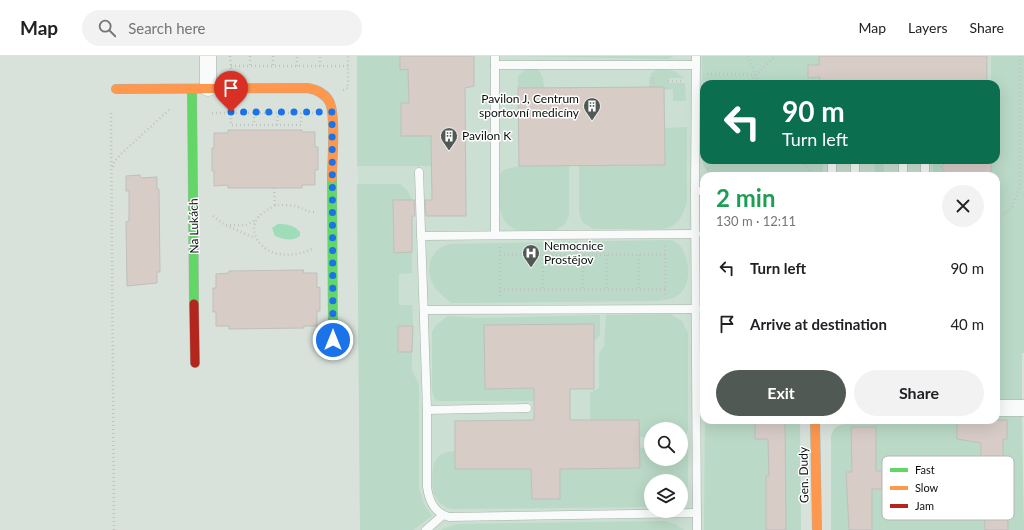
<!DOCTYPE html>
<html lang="en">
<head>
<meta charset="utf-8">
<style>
  :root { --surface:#fff; --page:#f2f2f2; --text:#202124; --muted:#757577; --line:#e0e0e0; --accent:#515954 }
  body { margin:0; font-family:Lato,sans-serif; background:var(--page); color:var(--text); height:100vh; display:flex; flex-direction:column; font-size:15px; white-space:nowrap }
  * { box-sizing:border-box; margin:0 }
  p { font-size:13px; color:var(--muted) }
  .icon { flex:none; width:22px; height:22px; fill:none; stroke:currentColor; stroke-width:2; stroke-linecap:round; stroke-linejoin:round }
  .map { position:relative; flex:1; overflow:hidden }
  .details { position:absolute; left:700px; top:116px; width:300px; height:252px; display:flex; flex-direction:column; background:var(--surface); border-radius:12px; box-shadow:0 4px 16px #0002 }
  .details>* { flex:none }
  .guide { position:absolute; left:700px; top:24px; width:300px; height:84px; border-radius:12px; box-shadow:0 4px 16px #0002; background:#0b6e4f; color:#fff; overflow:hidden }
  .buttons { position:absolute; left:644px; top:366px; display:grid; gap:8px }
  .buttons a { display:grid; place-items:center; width:44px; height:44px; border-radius:50%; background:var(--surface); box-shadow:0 4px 16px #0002; font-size:20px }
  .pin { position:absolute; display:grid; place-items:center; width:34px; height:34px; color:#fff; margin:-41px -17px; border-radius:50% 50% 50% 0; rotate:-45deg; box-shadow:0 0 4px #0007 }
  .pin .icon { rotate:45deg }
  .me { position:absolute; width:44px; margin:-22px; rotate:0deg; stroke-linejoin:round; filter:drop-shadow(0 0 3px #0008) }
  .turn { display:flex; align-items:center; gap:14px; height:84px; padding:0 16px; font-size:18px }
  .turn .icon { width:52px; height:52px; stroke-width:2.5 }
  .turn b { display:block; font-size:28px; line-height:34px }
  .round { display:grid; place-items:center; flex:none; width:42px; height:42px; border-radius:21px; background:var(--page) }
  .headline { display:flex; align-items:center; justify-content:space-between; height:68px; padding:0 16px }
  h1 { font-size:24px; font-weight:700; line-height:30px; color:#1e9e55 }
  .action { display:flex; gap:8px; margin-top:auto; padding:8px 16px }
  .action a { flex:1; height:46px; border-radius:24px; background:var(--accent); color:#fff; font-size:16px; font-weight:700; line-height:46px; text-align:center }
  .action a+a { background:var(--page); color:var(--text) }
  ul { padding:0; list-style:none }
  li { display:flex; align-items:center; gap:12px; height:56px; padding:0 16px }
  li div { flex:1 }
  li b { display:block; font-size:15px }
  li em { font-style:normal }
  header { display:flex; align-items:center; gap:24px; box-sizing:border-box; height:56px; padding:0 20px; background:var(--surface); border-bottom:1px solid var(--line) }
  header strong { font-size:19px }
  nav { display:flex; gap:22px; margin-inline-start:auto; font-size:14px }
  .search { width:280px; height:36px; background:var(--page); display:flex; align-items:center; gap:10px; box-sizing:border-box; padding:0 14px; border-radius:22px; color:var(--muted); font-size:15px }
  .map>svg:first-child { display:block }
</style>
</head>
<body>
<header>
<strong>Map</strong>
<div class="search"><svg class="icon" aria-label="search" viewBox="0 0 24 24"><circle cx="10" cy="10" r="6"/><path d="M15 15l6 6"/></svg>Search here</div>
<nav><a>Map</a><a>Layers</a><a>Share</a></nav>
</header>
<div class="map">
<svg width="1024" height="474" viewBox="0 0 1024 474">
  <rect width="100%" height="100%" fill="#d8e2db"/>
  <path fill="#cbdfd2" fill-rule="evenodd" d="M357,0H1024V297H996V120H704L706,474H360ZM704,28H996V104H704ZM651,373H681V403H651ZM651,425H681V455H651Z"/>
  <g fill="#bad9c6">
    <path d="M357,0H400V13H408L409,47H401V80H431L432,110H357Z"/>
    <path d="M515,0H674L668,3Z"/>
    <path d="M702,0H819V9H808V21H820V28H704V104H824L822,120H709L703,107Z"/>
    <path d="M991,0H1024V297H1022V346L996,347V120H991V104H996V28H991Z"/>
    <path d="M526,13H538L543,22L544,32H518V20Z"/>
    <path d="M660,13L674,15L684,22H669L668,27H685L686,45H673V33L664,34V31H649C649,21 649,15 660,13Z"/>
    <path d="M687,71V145C684,158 678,171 663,173H594L582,166L579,155V110L665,109V72Z"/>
    <path d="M874,104H883L884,116L896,119L863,120L875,116Z"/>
    <path d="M933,104H944L941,111L944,114V120H933Z"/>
    <path d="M519,110H569V160L565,168L556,174H517C494,166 500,138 500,118C504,111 512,113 519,110Z"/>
    <path d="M357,128H400L407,134L412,144H393L394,196H412V217L399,218V249H412L413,270H398V296H412V314L419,329V432L424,448L432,460L413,474H360Z"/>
    <path d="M671,184C675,186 679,188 681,191C690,204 692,231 677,240C671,244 663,244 656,245L451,247C447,243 441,239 437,234C423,217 428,192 451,188Z"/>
    <path d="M670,258L682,265L688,277V375L684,381H681V373H651V381H639V364H590V337L599,332V298L604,290L606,259Z"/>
    <path d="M600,259V279L594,285L484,269L485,333L534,332V345H439L435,343L432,336V276L436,269L448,260L476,262Z"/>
    <path d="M996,359H1022L1024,474H831V380C834,369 840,368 851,368V364H996Z"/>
    <path d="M705,364H800L801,474H704Z"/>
    <path d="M681,390L688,393V431L681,444V425H651V451L452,453C445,451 439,448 435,440C431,432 431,408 438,401C443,396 448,396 455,395L456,413H531L532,443H560V418H556V413L639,412V392H651V403H681Z"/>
    <path d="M665,465L675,468L684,474H440L457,468Z"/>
  </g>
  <path fill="#9fdcb9" d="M278,168C287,168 294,169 300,176V180C292,186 283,183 275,180L272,172Z"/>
  <g fill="#d8ccc7" stroke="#bfbfbc">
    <path d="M400,0H474V30L465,32L466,160H426L425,144H432L431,80H401V47H409L408,13L400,14Z"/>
    <path d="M819,0H987V28H819L820,21L808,22V9H819Z"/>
    <path d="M664,31L665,109L519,110L518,32Z"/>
    <path d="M228,74H302V76H315V91H318V114H315V129H302V132H228V129L214,130V115H212V92H214V77H228Z"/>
    <path d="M948,104H991V120H944V114L941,111Z"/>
    <path d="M140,119L141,122L157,121V133H159L160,216H157V227L127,230L126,166L129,165V135H126V120Z"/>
    <path d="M393,144H414L415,160H412V196L394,197Z"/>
    <path d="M304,214L303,217H317V232L320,231V255H317V270H304V272L229,273V270H216V256H213V232H216V218L229,217V215Z"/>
    <path d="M594,268V333H570V364H639L640,412L560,413V443H532L531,413H455V365L534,364V332L485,333L484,269Z"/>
    <path d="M398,270H413L412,296H398Z"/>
    <path d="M1007,364V383H1003V418H1007L1008,474H985L984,442H970V436H957V419L981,417V387L957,383V365Z"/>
    <path d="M755,366H785L786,474H766V420H769L768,383H755Z"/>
    <path d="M851,371H876V415H882V433H872V474H849L846,416H852Z"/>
  </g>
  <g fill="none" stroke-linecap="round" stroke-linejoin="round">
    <g stroke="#a9b2ac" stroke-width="9">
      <g id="lane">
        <path d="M495,0V178"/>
        <path d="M495,9H696"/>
        <path d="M832,104V120"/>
        <path d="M855,104V120"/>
        <path d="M419,116L427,354V431C429,445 434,457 449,461L697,457"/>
        <path d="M903,120V104"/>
        <path d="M925,120V104"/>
        <path d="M695,135L696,0"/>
        <path d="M421,180L696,178"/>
        <path d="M424,254L696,253"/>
        <path d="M427,354L527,352"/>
        <path d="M426,474L443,459"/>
        <path d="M697,474L695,135H704"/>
      </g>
    </g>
    <g stroke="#a9b2ac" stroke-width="17">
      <g id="street">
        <path d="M208,0V32"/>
        <path d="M996,352H1024"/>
      </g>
    </g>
    <g stroke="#a9b2ac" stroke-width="10">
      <g id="fast">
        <path d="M192,33L194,248"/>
        <path d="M332,122L333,284"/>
      </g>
    </g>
    <g stroke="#a9b2ac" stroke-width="10">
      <g id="slow">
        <path d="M116,33L308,32C318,34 326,38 330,47C336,62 332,104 332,122"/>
        <path d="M815,364L817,474"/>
      </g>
    </g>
    <g stroke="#a9b2ac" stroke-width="10">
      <path id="jam" d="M194,248L195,307"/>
    </g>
    <g stroke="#c0c3c1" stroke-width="2.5" stroke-dasharray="1 3" stroke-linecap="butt">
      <path d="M230,0L231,13"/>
      <path d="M250,0V10"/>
      <path d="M273,0V10"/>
      <path d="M748,0L756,19"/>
      <path d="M231,10H348"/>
      <path d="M297,10V0"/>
      <path d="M320,10V0"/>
      <path d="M707,18L756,19L760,28"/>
      <path d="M668,25H684"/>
      <path d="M747,28L775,0"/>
      <path d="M653,31V21"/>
      <path d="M343,34L348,32V0"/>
      <path d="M231,50V69H301V57"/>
      <path d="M111,57L114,474"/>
      <path d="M212,57H313"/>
      <path d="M254,57V69"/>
      <path d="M277,69L278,57"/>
      <path d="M803,104L813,120"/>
      <path d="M113,111L114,106L121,98L170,53"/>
      <path d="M708,112L713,120"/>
      <path d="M274,132L275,150"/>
      <path d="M314,156C307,156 303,152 296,150C291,149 283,149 278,149C273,150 268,153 264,156C245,168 256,192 275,197C289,201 302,198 314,192"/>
      <path d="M213,160L225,169L255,182"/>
      <path d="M996,163L1011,153L1020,131V0"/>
      <path d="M226,169H246L256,164"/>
      <path d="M665,190V241"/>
      <path d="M500,191V242"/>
      <path d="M500,199H665"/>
      <path d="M543,199V233"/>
      <path d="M583,199V233"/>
      <path d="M607,199V233"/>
      <path d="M639,199V233"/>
      <path d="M500,233H665"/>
    </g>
    <use href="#lane" stroke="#f9fbfa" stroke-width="8"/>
    <use href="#street" stroke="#f9fbfa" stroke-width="16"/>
    <use href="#fast" stroke="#63d668" stroke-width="9"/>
    <use href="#slow" stroke="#ff974d" stroke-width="9"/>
    <use href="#jam" stroke="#b3261e" stroke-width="9"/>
  </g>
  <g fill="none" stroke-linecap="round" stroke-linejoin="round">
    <path stroke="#1a73e8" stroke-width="7" stroke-dasharray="0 12.6" d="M231,56H332L333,284"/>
  </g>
  <defs>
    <g id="building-pin" transform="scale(0.9)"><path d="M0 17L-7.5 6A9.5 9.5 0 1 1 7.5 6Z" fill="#515954" stroke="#fff"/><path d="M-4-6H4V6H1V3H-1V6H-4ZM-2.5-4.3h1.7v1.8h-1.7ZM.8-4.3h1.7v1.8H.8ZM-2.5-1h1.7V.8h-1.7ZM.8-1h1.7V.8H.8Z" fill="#fff"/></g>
    <g id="hospital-pin" transform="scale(0.9)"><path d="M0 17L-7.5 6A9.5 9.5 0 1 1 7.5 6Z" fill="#515954" stroke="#fff"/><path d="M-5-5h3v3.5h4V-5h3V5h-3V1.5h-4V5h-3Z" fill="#fff"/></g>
  </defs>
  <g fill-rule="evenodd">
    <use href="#building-pin" x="592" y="50"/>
    <use href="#building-pin" x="449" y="80"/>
    <use href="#hospital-pin" x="531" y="197"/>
  </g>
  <g text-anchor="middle" stroke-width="3" stroke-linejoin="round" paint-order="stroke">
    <g font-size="12" fill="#080f0b" stroke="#fff" text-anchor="start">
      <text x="579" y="47" text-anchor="end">Pavilon J, Centrum<tspan x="579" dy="14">sportovní medicíny</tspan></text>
      <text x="462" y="84">Pavilon K</text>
      <text x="544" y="194">Nemocnice<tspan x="544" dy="14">Prostějov</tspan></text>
    </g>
    <g font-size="12" fill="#080f0b" stroke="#fff">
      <text transform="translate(194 170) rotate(-91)" y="4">Na Lukách</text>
      <text transform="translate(804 419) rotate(-91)" y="4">Gen. Dudy</text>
    </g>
  </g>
  <rect x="882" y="400" width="132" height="64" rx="6" fill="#fff" stroke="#b5b7b6" stroke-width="1"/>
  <rect x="890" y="412" width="18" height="4" fill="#63d668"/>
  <rect x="890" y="430" width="18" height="4" fill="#ff974d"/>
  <rect x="890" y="448" width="18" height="4" fill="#b3261e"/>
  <g font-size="11" fill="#080f0b">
    <text x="915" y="418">Fast</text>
    <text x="915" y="436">Slow</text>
    <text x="915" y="454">Jam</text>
  </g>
</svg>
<div class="buttons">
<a><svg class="icon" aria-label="search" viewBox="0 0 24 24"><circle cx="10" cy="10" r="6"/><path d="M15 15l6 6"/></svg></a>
<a><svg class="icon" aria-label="layers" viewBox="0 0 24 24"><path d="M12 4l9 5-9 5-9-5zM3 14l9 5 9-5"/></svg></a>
</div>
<div class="pin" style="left:231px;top:56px;background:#d93025"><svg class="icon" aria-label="arrive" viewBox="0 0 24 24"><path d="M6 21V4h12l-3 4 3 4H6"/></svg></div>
<svg class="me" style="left:333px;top:284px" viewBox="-20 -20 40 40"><circle r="17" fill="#1a73e8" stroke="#fff" stroke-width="3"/><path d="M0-11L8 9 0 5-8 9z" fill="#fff"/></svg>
<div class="guide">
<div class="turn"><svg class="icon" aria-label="left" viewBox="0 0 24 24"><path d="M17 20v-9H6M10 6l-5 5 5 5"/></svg><div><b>90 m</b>Turn left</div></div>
</div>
<section class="details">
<div class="headline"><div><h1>2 min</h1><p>130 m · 12:11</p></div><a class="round"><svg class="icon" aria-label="close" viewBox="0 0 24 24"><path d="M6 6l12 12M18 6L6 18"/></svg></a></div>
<ul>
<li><svg class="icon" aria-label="left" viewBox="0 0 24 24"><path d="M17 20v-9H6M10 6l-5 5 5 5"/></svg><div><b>Turn left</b></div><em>90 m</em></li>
<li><svg class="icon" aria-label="arrive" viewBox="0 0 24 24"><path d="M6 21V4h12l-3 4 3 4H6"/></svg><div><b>Arrive at destination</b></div><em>40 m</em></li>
</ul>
<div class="action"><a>Exit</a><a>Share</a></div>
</section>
</div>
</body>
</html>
